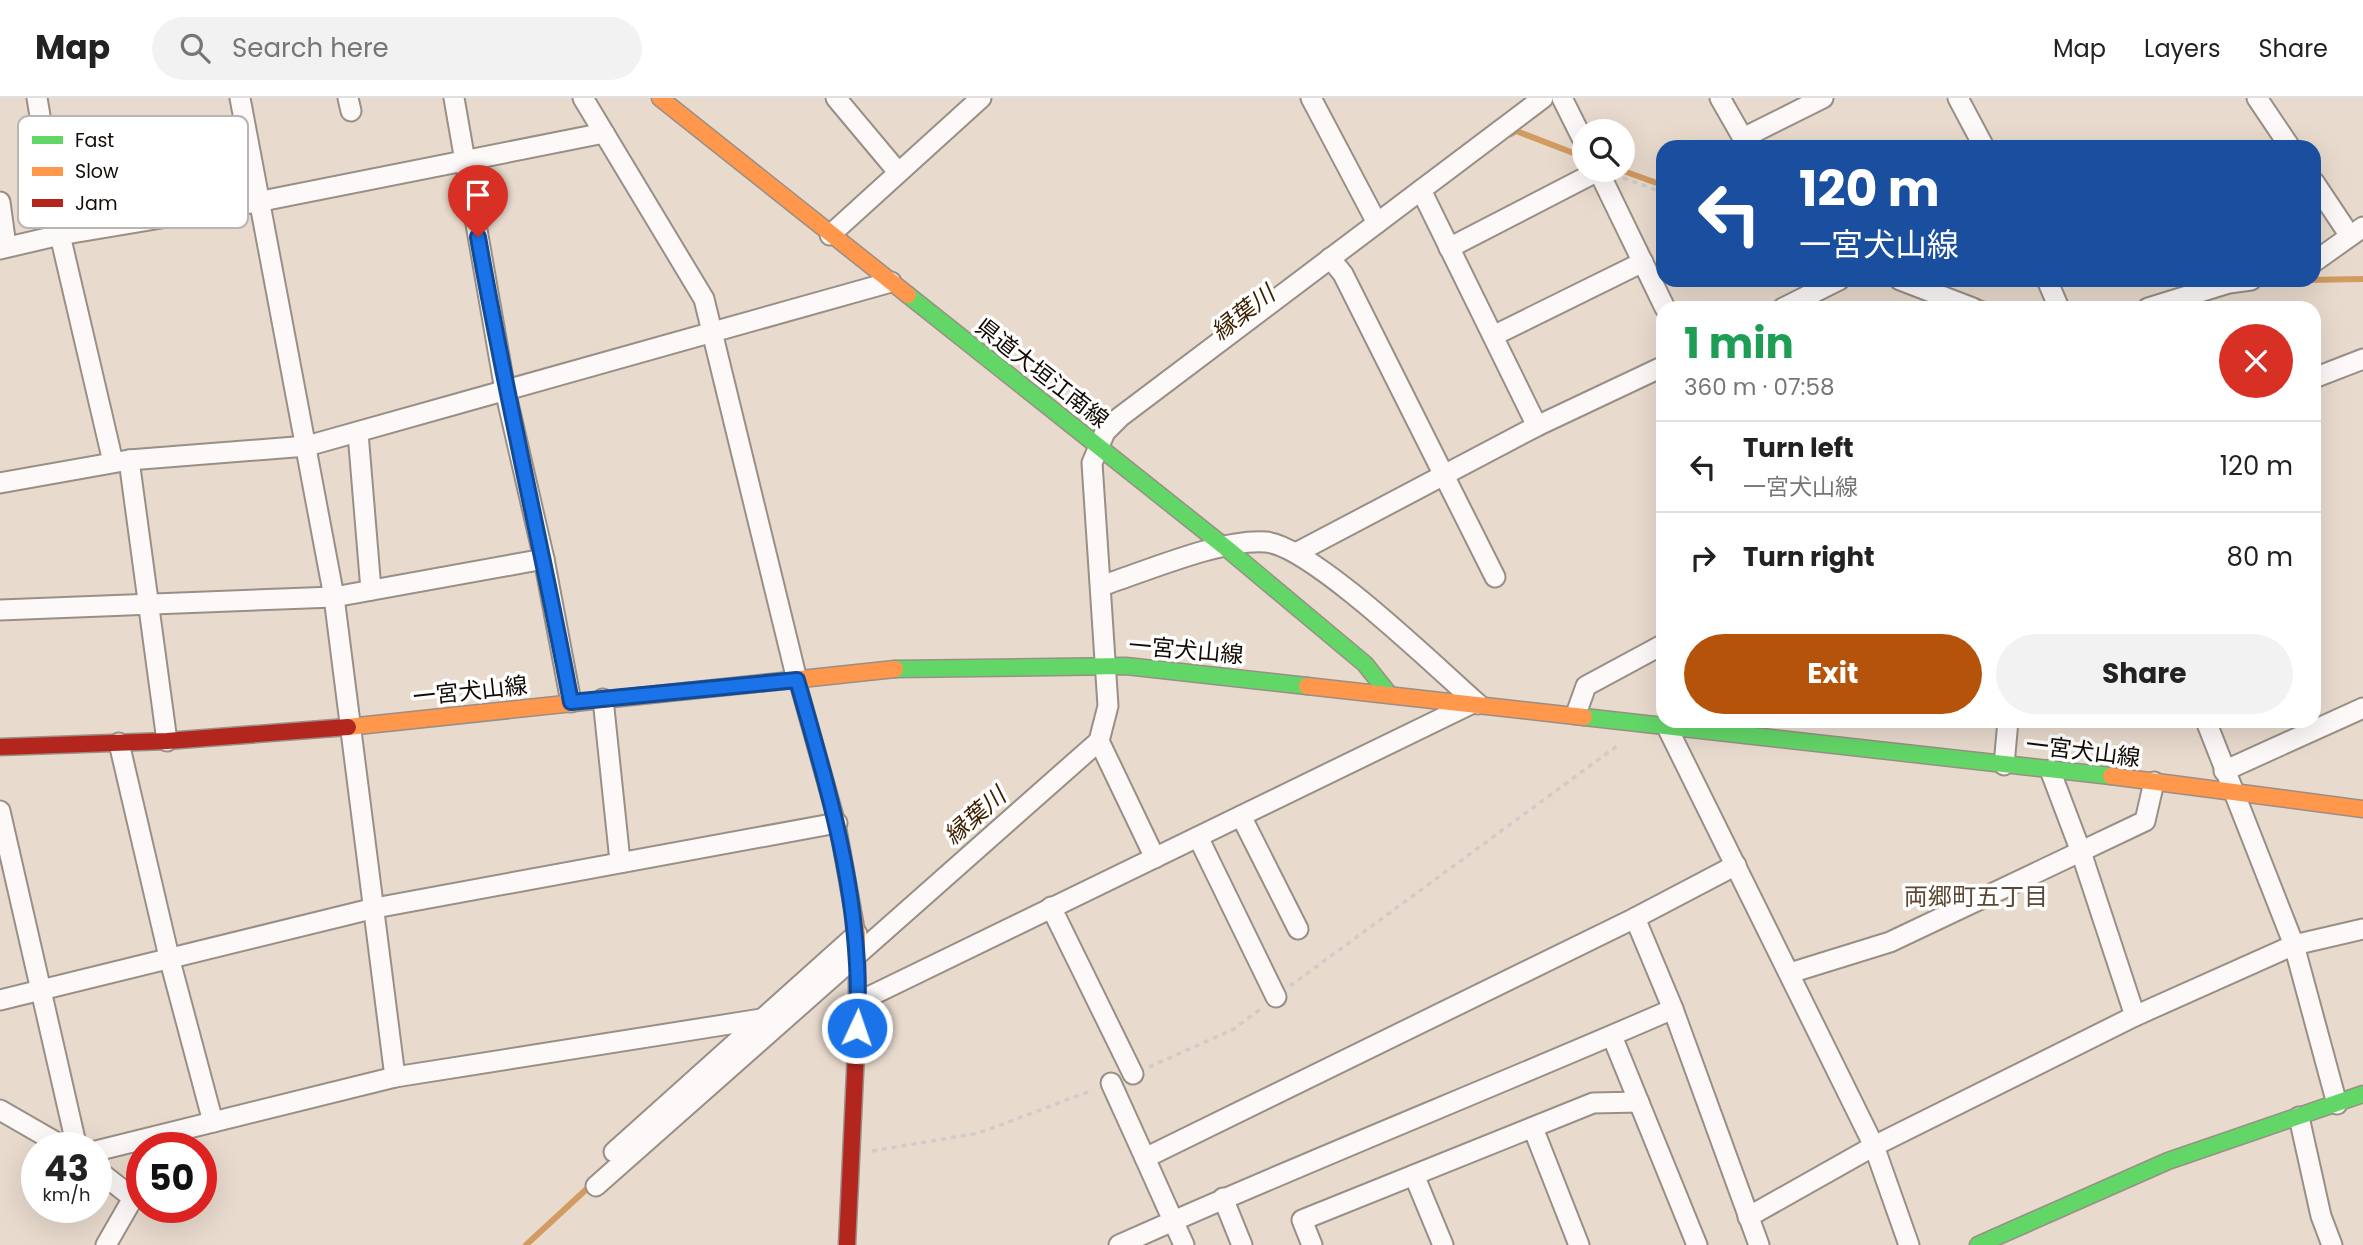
<!DOCTYPE html>
<html lang="en">
<head>
<meta charset="utf-8">
<style>
  :root { --surface:#fff; --page:#f2f2f2; --text:#222; --muted:#767676; --line:#e0e0e0; --accent:#b45309 }
  body { margin:0; font-family:Poppins,"Noto Sans JP",sans-serif; background:var(--page); color:var(--text); height:100vh; display:flex; flex-direction:column; font-size:26px; white-space:nowrap }
  * { box-sizing:border-box; margin:0 }
  p { font-size:23px; color:var(--muted) }
  .icon { flex:none; width:38px; height:38px; fill:none; stroke:currentColor; stroke-width:2; stroke-linecap:round; stroke-linejoin:round }
  .map { position:relative; flex:1; overflow:hidden }
  .sheet { position:absolute; left:1656px; top:203px; width:665px; height:427px; display:flex; flex-direction:column; background:var(--surface); border-radius:21px; box-shadow:0 7px 28px #0002 }
  .sheet>* { flex:none }
  .top-card { position:absolute; left:1656px; top:42px; width:665px; height:147px; border-radius:21px; box-shadow:0 7px 28px #0002; background:#1a4fa0; color:#fff; overflow:hidden }
  .tools { position:absolute; left:1572px; top:21px; display:grid; gap:14px }
  .tools a { display:grid; place-items:center; width:63px; height:63px; border-radius:50%; background:var(--surface); box-shadow:0 7px 28px #0002; font-size:35px }
  .speed { position:absolute; left:21px; top:1034px; display:flex; gap:14px; font-size:35px; font-weight:700; text-align:center }
  .speed>* { display:grid; place-content:center; width:91px; height:91px; border-radius:50%; background:var(--surface); box-shadow:0 7px 28px #0002; line-height:1 }
  .speed small { font-size:18px; font-weight:400 }
  .speed .limit { border:10px solid #d22; background:#fff; color:#111 }
  .pin { position:absolute; display:grid; place-items:center; width:60px; height:60px; color:#fff; margin:-72px -30px; border-radius:50% 50% 50% 0; rotate:-45deg; box-shadow:0 0 7px #0007 }
  .pin .icon { rotate:45deg }
  .me { position:absolute; width:77px; margin:-38px; rotate:3deg; stroke-linejoin:round; filter:drop-shadow(0 0 5px #0008) }
  .turn { display:flex; align-items:center; gap:24px; height:147px; padding:0 28px; font-size:32px }
  .turn .icon { width:91px; height:91px; stroke-width:2.5 }
  .turn b { display:block; font-size:49px; line-height:60px }
  .round { display:grid; place-items:center; flex:none; width:74px; height:74px; border-radius:37px; background:var(--page) }
  .overview { display:flex; align-items:center; justify-content:space-between; height:119px; padding:0 28px }
  h1 { font-size:42px; font-weight:700; line-height:52px; color:#1e9e55 }
  .button { display:flex; gap:14px; margin-top:auto; padding:14px 28px }
  .button a { flex:1; height:80px; border-radius:42px; background:var(--accent); color:#fff; font-size:28px; font-weight:700; line-height:80px; text-align:center }
  .button a+a { background:var(--page); color:var(--text) }
  ul { padding:0; list-style:none }
  li { display:flex; align-items:center; gap:21px; height:91px; padding:0 28px; border-top:2px solid var(--line) }
  li div { flex:1 }
  li b { display:block; font-size:26px }
  li em { font-style:normal }
  header { display:flex; align-items:center; gap:42px; box-sizing:border-box; height:98px; padding:0 35px; background:var(--surface); border-bottom:2px solid var(--line) }
  header strong { font-size:33px }
  nav { display:flex; gap:38px; margin-inline-start:auto; font-size:24px }
  .search { width:490px; height:63px; background:var(--page); display:flex; align-items:center; gap:18px; box-sizing:border-box; padding:0 24px; border-radius:38px; color:var(--muted); font-size:26px }
  .map>svg:first-child { display:block }
</style>
</head>
<body>
<header>
<strong>Map</strong>
<div class="search"><svg class="icon" aria-label="search" viewBox="0 0 24 24"><circle cx="10" cy="10" r="6"/><path d="M15 15l6 6"/></svg>Search here</div>
<nav><a>Map</a><a>Layers</a><a>Share</a></nav>
</header>
<div class="map">
<svg width="2363" height="1147" viewBox="0 0 2363 1147">
  <rect width="100%" height="100%" fill="#e8dacd"/>
  <g fill="none" stroke-linecap="round" stroke-linejoin="round">
    <g stroke="#d29b61" stroke-width="6">
      <path d="M1511,36L1516,33L1576,56"/>
      <path d="M1621,72L1662,87"/>
      <path d="M2306,182L2363,181"/>
      <path d="M1975,202L1997,210"/>
      <path d="M526,1147L591,1087"/>
    </g>
    <g stroke="#998f86" stroke-width="23">
      <g id="street">
        <path d="M37,0L60,137L113,364"/>
        <path d="M240,0L334,499L395,979"/>
        <path d="M348,0L351,13"/>
        <path d="M454,0L505,292L544,461L571,604"/>
        <path d="M583,0L704,201L797,582"/>
        <path d="M836,0L898,74"/>
        <path d="M1311,0L1377,125"/>
        <path d="M1562,0L1584,44"/>
        <path d="M1720,0L1748,49"/>
        <path d="M1958,0L1984,49"/>
        <path d="M2257,0L2290,49"/>
        <path d="M1743,40L1823,0"/>
        <path d="M1598,72L1665,210"/>
        <path d="M2314,84L2350,138"/>
        <path d="M1421,92L1537,328"/>
        <path d="M0,104L6,148"/>
        <path d="M830,137L981,0"/>
        <path d="M1449,150L1598,73"/>
        <path d="M0,151L60,137L262,103L604,35"/>
        <path d="M1330,160L1343,176L1495,479"/>
        <path d="M2314,164L2363,129"/>
        <path d="M1900,182L1973,210"/>
        <path d="M2047,182L2059,210"/>
        <path d="M1783,210L1839,182"/>
        <path d="M2148,210L2229,185L2251,182"/>
        <path d="M1493,238L1643,164"/>
        <path d="M2314,280L2363,261"/>
        <path d="M358,335L371,492"/>
        <path d="M129,362L167,643"/>
        <path d="M0,385L129,362L307,348L891,184"/>
        <path d="M1296,455L1537,328L1662,269"/>
        <path d="M1101,488C1144,474 1223,440 1266,444C1312,448 1439,572 1478,606"/>
        <path d="M0,512L334,499L544,461"/>
        <path d="M603,601L620,763"/>
        <path d="M1576,616L1586,588L1662,547"/>
        <path d="M1670,623L1666,627L1874,1048L1909,1147"/>
        <path d="M2206,623L2294,847L2337,1006"/>
        <path d="M1099,643L1155,760"/>
        <path d="M119,645L169,859L213,1024"/>
        <path d="M2004,667L2008,623"/>
        <path d="M2050,672L2081,754L2135,918"/>
        <path d="M2224,673L2363,610"/>
        <path d="M0,713L77,1050"/>
        <path d="M1241,718L1298,831"/>
        <path d="M1198,739L1276,899"/>
        <path d="M1736,767L1635,820L1673,911L1759,1147"/>
        <path d="M1051,809L1133,976"/>
        <path d="M1790,875L1890,844L2145,723L2154,684"/>
        <path d="M0,902L375,810L837,725"/>
        <path d="M858,904L1471,606"/>
        <path d="M1612,938L1697,1147"/>
        <path d="M1111,985L1145,1060"/>
        <path d="M0,1012L66,1050"/>
        <path d="M2299,1019L2321,1118L2332,1147"/>
        <path d="M1533,1030L1579,1147"/>
        <path d="M96,1053L395,979L761,921L771,933"/>
        <path d="M614,1054L857,836"/>
        <path d="M96,1071L133,1100L106,1147"/>
        <path d="M1414,1077L1443,1147"/>
        <path d="M596,1088L1099,643L1108,608L1092,365L1105,334L1120,319L1543,0"/>
        <path d="M1223,1100L1242,1147"/>
        <path d="M1748,1119L1874,1048L2135,918L2294,847L2363,831"/>
        <path d="M1119,1147C1302,1065 1489,991 1673,911"/>
        <path d="M1184,1147L1145,1060L1635,820"/>
        <path d="M1312,1147L1302,1122L1593,1005L1639,1004"/>
      </g>
    </g>
    <g stroke="#998f86" stroke-width="19">
      <g id="fast">
        <path d="M908,197L1225,449L1365,566L1388,595"/>
        <path d="M895,571L1126,568L1307,588"/>
        <path d="M1584,619L2111,678"/>
        <path d="M1978,1147L2168,1063L2363,996"/>
      </g>
    </g>
    <g stroke="#998f86" stroke-width="19">
      <g id="slow">
        <path d="M660,0L908,197"/>
        <path d="M797,582L837,725L857,836V932"/>
        <path d="M1307,588L1584,619"/>
        <path d="M348,629L895,571"/>
        <path d="M2111,678L2363,711"/>
      </g>
    </g>
    <g stroke="#998f86" stroke-width="19">
      <g id="jam">
        <path d="M0,649L167,643L348,629"/>
        <path d="M847,1147L857,932"/>
      </g>
    </g>
    <g stroke="#d1ccc9" stroke-width="3.5" stroke-dasharray="5 5" stroke-linecap="butt">
      <path d="M1623,80L1662,94"/>
      <path d="M1290,888L1617,648"/>
      <path d="M1149,969L1232,932L1262,910"/>
      <path d="M872,1053L979,1035L1093,992"/>
    </g>
    <use href="#street" stroke="#fcf9f8" stroke-width="19"/>
    <use href="#fast" stroke="#63d668" stroke-width="16"/>
    <use href="#slow" stroke="#ff974d" stroke-width="16"/>
    <use href="#jam" stroke="#b3261e" stroke-width="16"/>
  </g>
  <g fill="none" stroke-linecap="round" stroke-linejoin="round">
    <g stroke="#114b97" stroke-width="18">
      <path id="route" d="M478,139C505,295 542,449 571,604L797,582C830,698 864,807 857,930"/>
    </g>
    <use href="#route" stroke="#1a73e8" stroke-width="12"/>
  </g>
  <g text-anchor="middle" stroke-width="7" stroke-linejoin="round" paint-order="stroke">
    <g font-size="23" fill="#130b04" stroke="#fff">
      <text transform="translate(1042 275) rotate(38)" y="8">県道大垣江南線</text>
      <text transform="translate(1186 552) rotate(5)" y="8">一宮犬山線</text>
      <text transform="translate(470 593) rotate(-6)" y="8">一宮犬山線</text>
      <text transform="translate(2083 653) rotate(7)" y="8">一宮犬山線</text>
    </g>
    <g font-size="24" font-style="italic" fill="#3f2201" stroke="#fff">
      <text transform="translate(1243 215) rotate(-38)" y="8">縁葉川</text>
      <text transform="translate(975 718) rotate(-41)" y="8">縁葉川</text>
    </g>
    <g font-size="24" fill="#5e4834" stroke="#fff">
      <text x="1976" y="807">両郷町五丁目</text>
    </g>
  </g>
  <rect x="18" y="18" width="230" height="112" rx="10" fill="#fff" stroke="#b8b6b4" stroke-width="2"/>
  <rect x="32" y="38" width="31" height="8" fill="#63d668"/>
  <rect x="32" y="69" width="31" height="9" fill="#ff974d"/>
  <rect x="32" y="101" width="31" height="8" fill="#b3261e"/>
  <g font-size="19" fill="#130b04">
    <text x="75" y="49">Fast</text>
    <text x="75" y="80">Slow</text>
    <text x="75" y="112">Jam</text>
  </g>
</svg>
<div class="tools">
<a><svg class="icon" aria-label="search" viewBox="0 0 24 24"><circle cx="10" cy="10" r="6"/><path d="M15 15l6 6"/></svg></a>
</div>
<div class="speed"><div>43<small>km/h</small></div><div class="limit">50</div></div>
<div class="pin" style="left:478px;top:139px;background:#d93025"><svg class="icon" aria-label="arrive" viewBox="0 0 24 24"><path d="M6 21V4h12l-3 4 3 4H6"/></svg></div>
<svg class="me" style="left:857px;top:930px" viewBox="-20 -20 40 40"><circle r="17" fill="#1a73e8" stroke="#fff" stroke-width="3"/><path d="M0-11L8 9 0 5-8 9z" fill="#fff"/></svg>
<div class="top-card">
<div class="turn"><svg class="icon" aria-label="left" viewBox="0 0 24 24"><path d="M17 20v-9H6M10 6l-5 5 5 5"/></svg><div><b>120 m</b>一宮犬山線</div></div>
</div>
<section class="sheet">
<div class="overview"><div><h1>1 min</h1><p>360 m · 07:58</p></div><a class="round" style="background:#d93025;color:#fff"><svg class="icon" aria-label="close" viewBox="0 0 24 24"><path d="M6 6l12 12M18 6L6 18"/></svg></a></div>
<ul>
<li><svg class="icon" aria-label="left" viewBox="0 0 24 24"><path d="M17 20v-9H6M10 6l-5 5 5 5"/></svg><div><b>Turn left</b><p>一宮犬山線</p></div><em>120 m</em></li>
<li><svg class="icon" aria-label="right" viewBox="0 0 24 24"><path d="M7 20v-9h11M14 6l5 5-5 5"/></svg><div><b>Turn right</b></div><em>80 m</em></li>
</ul>
<div class="button"><a>Exit</a><a>Share</a></div>
</section>
</div>
</body>
</html>
